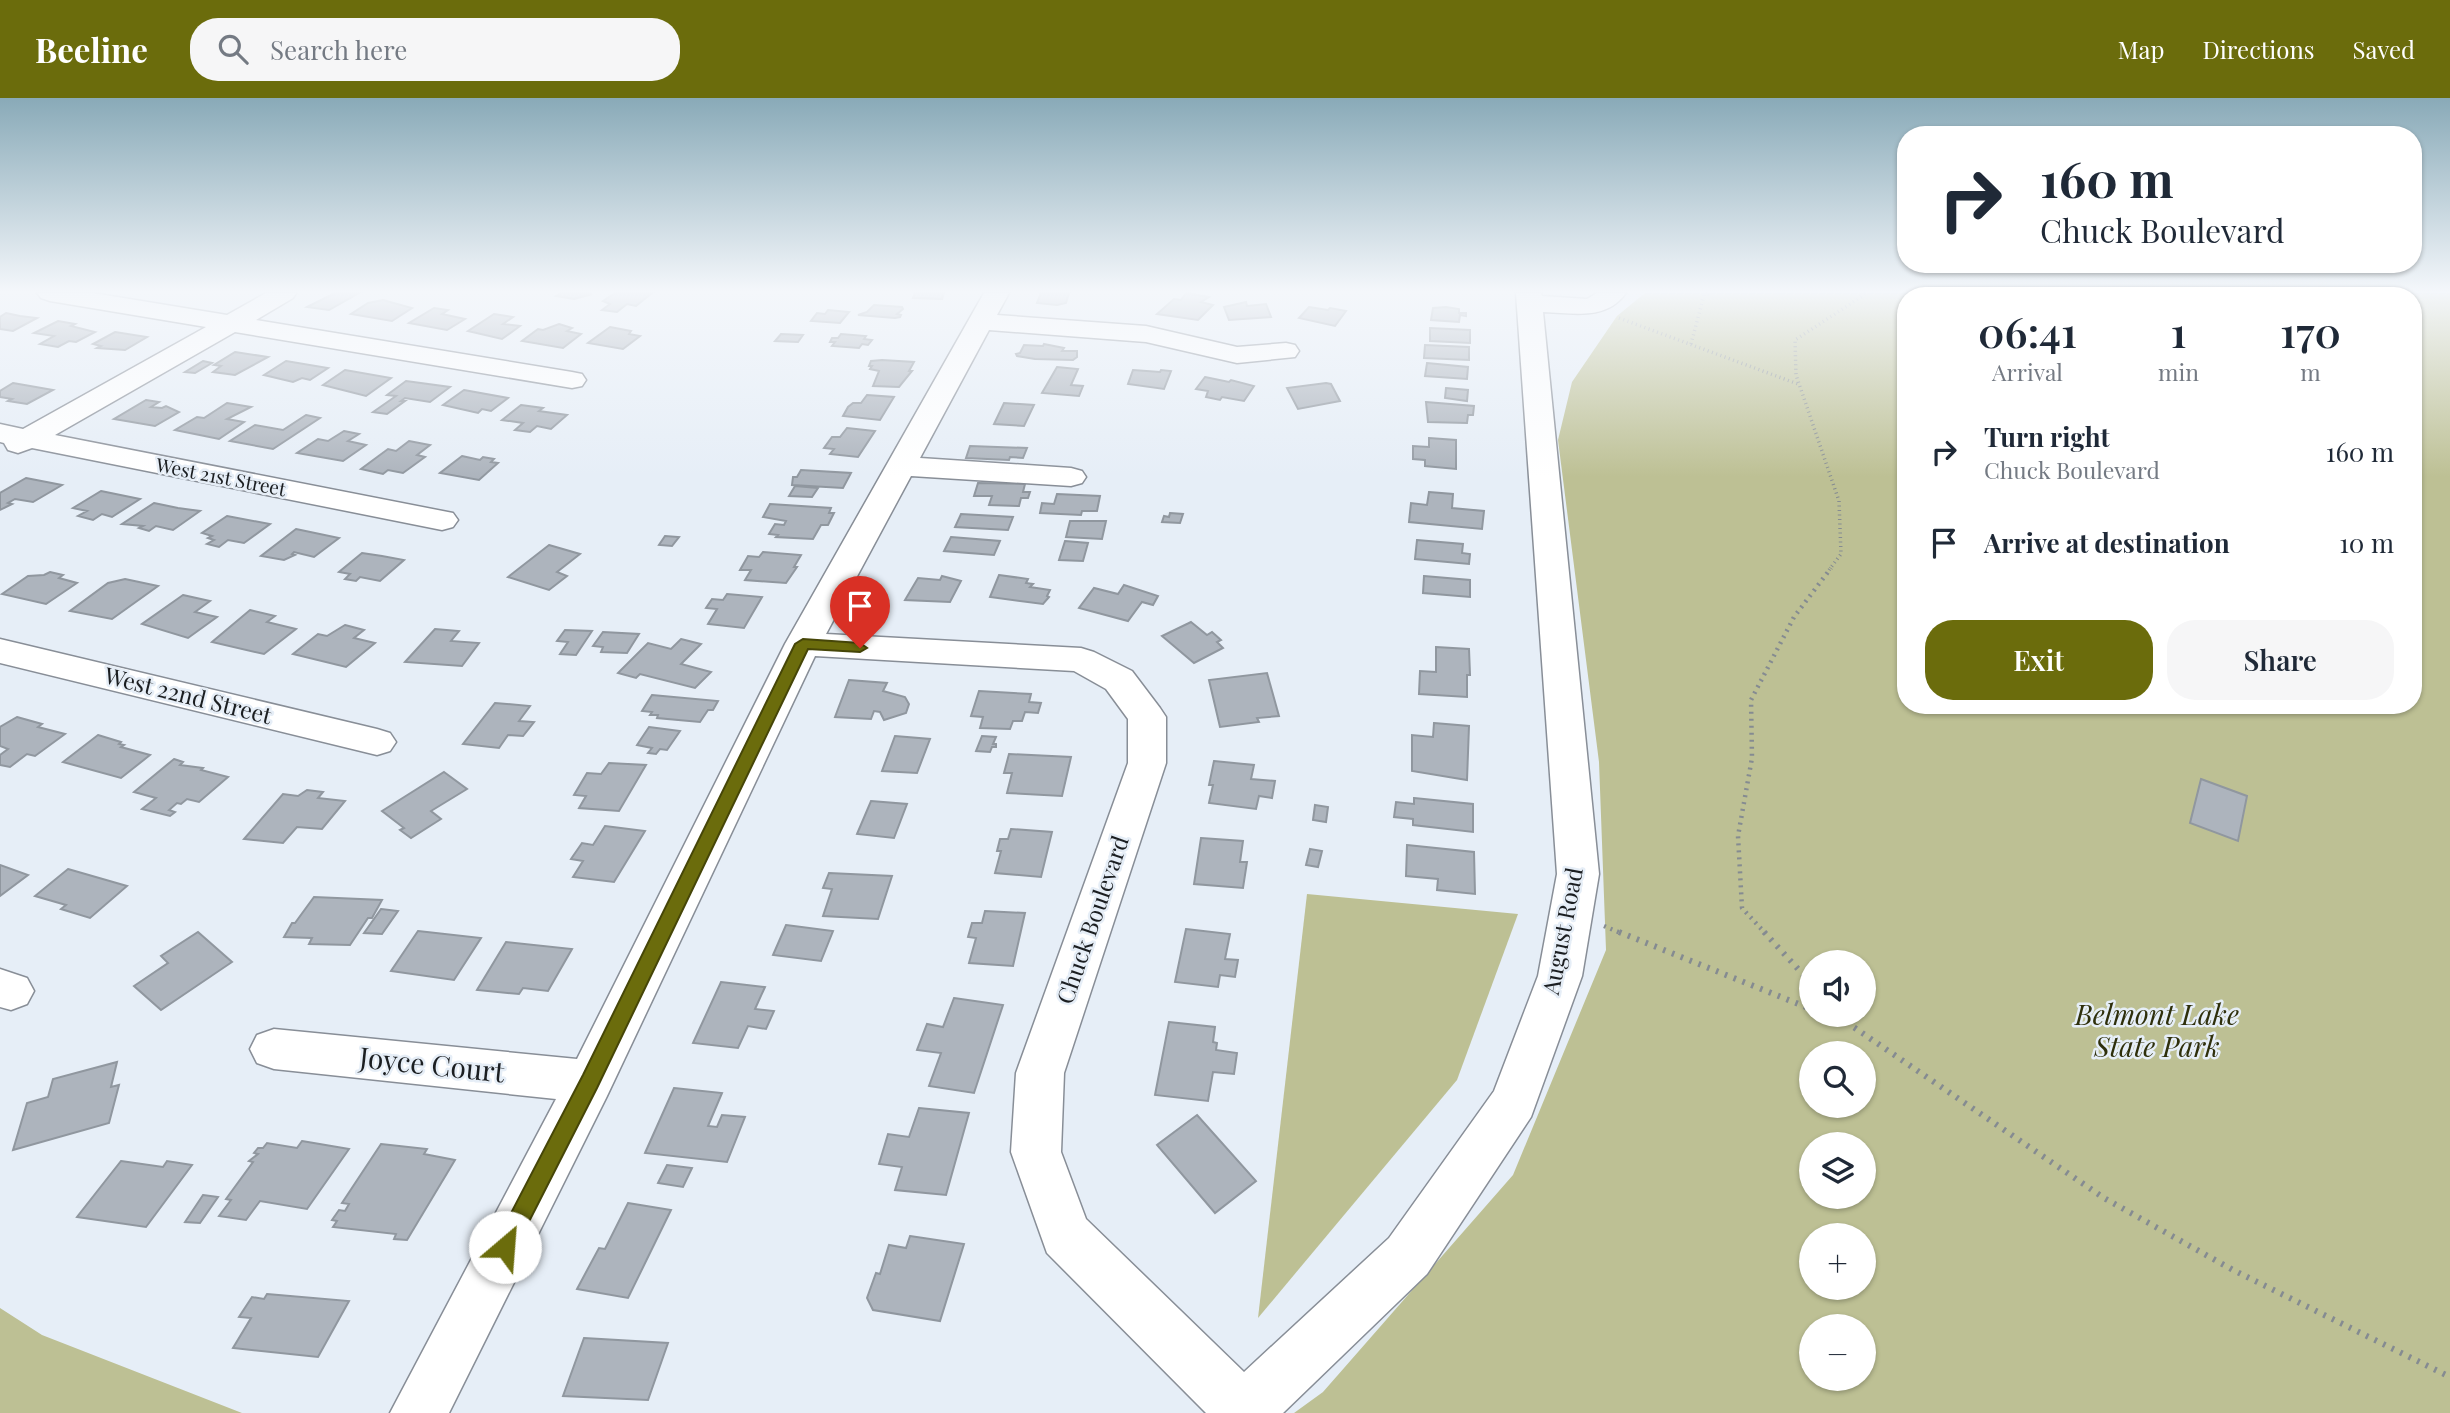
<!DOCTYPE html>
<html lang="en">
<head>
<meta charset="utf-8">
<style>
  :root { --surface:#fff; --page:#f6f6f7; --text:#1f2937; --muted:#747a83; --accent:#6b6c0c }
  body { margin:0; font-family:"Playfair Display",serif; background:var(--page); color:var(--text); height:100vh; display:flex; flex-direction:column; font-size:26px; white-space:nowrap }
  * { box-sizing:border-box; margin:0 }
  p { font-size:23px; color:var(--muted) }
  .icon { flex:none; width:38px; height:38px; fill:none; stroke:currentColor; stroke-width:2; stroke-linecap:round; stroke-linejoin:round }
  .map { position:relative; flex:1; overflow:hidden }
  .drawer { position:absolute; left:1897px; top:189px; width:525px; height:427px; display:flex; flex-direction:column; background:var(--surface); border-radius:28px; box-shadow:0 2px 5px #0004 }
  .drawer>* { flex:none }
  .banner { position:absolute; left:1897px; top:28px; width:525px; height:147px; border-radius:28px; box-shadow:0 2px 5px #0004; background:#fff; color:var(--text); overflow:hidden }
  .fabs { position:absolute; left:1799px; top:852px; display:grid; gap:14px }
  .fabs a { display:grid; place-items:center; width:77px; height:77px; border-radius:50%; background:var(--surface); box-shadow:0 2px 5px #0004; font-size:35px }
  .pin { position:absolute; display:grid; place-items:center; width:60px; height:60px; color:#fff; margin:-72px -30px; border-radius:50% 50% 50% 0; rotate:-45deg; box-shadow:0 0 7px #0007 }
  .pin .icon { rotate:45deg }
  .me { position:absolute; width:77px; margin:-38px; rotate:27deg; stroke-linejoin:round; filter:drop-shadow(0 0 5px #0008) }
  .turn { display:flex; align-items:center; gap:24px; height:147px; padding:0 28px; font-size:32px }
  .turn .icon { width:91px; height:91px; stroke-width:2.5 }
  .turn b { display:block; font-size:49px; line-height:60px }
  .eta { display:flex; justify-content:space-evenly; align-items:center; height:119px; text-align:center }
  .eta b { font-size:42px; font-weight:600; line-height:49px }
  .primary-button { display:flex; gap:14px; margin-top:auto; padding:14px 28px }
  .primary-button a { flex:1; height:80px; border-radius:28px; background:var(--accent); color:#fff; font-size:28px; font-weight:600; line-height:80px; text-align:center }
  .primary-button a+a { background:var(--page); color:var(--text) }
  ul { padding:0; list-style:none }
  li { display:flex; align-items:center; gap:21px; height:91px; padding:0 28px }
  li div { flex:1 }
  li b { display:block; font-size:26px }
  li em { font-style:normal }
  header { display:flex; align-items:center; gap:42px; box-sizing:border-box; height:98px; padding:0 35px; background:var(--accent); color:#fff }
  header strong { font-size:33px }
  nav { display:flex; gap:38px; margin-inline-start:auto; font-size:24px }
  .search { width:490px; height:63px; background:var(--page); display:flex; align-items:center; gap:18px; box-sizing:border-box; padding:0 24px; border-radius:28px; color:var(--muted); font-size:26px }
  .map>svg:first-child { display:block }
</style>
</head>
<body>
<header>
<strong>Beeline</strong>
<div class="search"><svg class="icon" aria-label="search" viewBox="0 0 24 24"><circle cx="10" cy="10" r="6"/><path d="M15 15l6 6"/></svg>Search here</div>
<nav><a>Map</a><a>Directions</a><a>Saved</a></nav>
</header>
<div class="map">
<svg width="2450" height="1315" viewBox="0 0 2450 1315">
  <rect width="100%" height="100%" fill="#e6eef7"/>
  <g fill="#bdc094" fill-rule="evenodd">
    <path d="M1645,195H2450V1315H1294L1323,1294L1513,1077L1606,852L1599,664L1558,342L1572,284L1617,218ZM1906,198H2413V607H1906ZM1811,864H1864V917H1811ZM1811,956H1864V1008H1811ZM1811,1046H1864V1099H1811ZM1811,1138H1864V1190H1811ZM1811,1228H1864V1281H1811Z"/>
    <path d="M1307,796L1518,816L1457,982L1258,1220Z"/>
    <path d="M0,1210L42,1237L242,1315H0Z"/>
  </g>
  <g fill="#adb4bd" stroke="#90979f" stroke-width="2">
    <path d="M335,195H359L329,212L307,209Z"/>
    <path d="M561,195H590L588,196H592L574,201L556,198Z"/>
    <path d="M615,195H652L636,208L627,206L617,214L602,212L610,206L603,203Z"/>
    <path d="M915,195H944L942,201L913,200Z"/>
    <path d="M1041,195H1069L1066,205L1057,207L1037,205Z"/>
    <path d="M1186,195L1209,199L1201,204L1213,207L1198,222L1157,216L1174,201L1181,202Z"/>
    <path d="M383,202L412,210L392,223L351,216L368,205Z"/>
    <path d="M1246,204L1247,208L1266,206L1271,219L1229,222L1224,209Z"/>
    <path d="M874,207L902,209L903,211L897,216L901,217L900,219L895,220L858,217L867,214Z"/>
    <path d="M1309,209L1328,212L1330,210L1346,213L1335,228L1299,220Z"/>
    <path d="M1446,209L1459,211V215H1466V218L1460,217L1459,224L1431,222L1433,210Z"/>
    <path d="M434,210L448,212L442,216L465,221L447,232L409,225Z"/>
    <path d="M828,212L849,214L840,225L811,223L817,215L825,216Z"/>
    <path d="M6,215L20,218L37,220L13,233L0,231V219Z"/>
    <path d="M494,216L513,219L503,226L520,228L502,241L468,233Z"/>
    <path d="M58,223L75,226L71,228L95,234L76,244L69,243L58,249L40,246L54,238L34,235Z"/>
    <path d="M559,226L572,230L567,233L581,236L563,250L522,243L538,231L543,232Z"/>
    <path d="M610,229L631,233L629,236L640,238L623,251L588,245Z"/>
    <path d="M1430,230L1470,232V245L1430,243Z"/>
    <path d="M115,234L147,239L125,252L97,250L101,248L93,246Z"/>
    <path d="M781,236L803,237L798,244L775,243Z"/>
    <path d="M841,236L866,238L864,241L872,242L868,247L862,246L859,250L832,248L835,244H830L832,240H838Z"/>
    <path d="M1044,246L1064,250L1062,253H1077V259L1073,262L1035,261L1017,258L1016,256L1020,255L1024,247L1043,248Z"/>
    <path d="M1425,247L1469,249V262L1424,260Z"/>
    <path d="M235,254L268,259L235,277L213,274L221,268L214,267Z"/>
    <path d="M882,262L914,264L909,273H912L899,289L873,288L879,273L870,271L872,268H869L871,263Z"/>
    <path d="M203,263L212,265L195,275L185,274Z"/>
    <path d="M286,263L328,270L310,282L302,280L293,284L264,277Z"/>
    <path d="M1427,265L1468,269L1467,281L1425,278Z"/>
    <path d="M1057,269L1078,271L1071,287L1083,288L1079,298L1042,295Z"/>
    <path d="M345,272L391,280L366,298L323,287Z"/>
    <path d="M1133,272L1160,274L1161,272L1171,273L1164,291L1128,286Z"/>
    <path d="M1205,279L1229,284L1231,282L1254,288L1244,303L1222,299L1220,302L1206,299L1208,293L1196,291Z"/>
    <path d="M406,283L450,289L430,304L405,300L401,303H405L387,316L373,314L396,298L387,297Z"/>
    <path d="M13,285L53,292L27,306L8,303L12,301L0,299V293Z"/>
    <path d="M1326,285L1331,286L1340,303L1298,311L1287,290Z"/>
    <path d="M1446,290L1468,292L1467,303L1445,300Z"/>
    <path d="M464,292L508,300L491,313L482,311L478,315L443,307Z"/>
    <path d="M867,297L894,299L880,322L843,318L848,309L853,305H861Z"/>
    <path d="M146,302L159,304L151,309L162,310L166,308L179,314L155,328L114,321Z"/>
    <path d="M1426,304L1474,308L1473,317H1468L1467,325L1428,324Z"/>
    <path d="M227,305L251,309L227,321L244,324L219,341L175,332L197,319L204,320Z"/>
    <path d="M1004,305L1034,307L1024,328L994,326Z"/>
    <path d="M521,307L543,310L539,313L567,317L551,331L537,328L530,334L515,332L523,325L502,322Z"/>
    <path d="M306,317L320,320L273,351L230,343L255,327L283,332Z"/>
    <path d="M847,330L875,333L858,359L830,356L834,351L824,350L832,339H840Z"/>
    <path d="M344,333L359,336L348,343L366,347L343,363L297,355L318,341L328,343Z"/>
    <path d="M1429,340L1456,342V371L1425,368V362L1413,361V348L1429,349Z"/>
    <path d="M409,343L430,347L417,357L425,359L403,375L388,372L383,376L361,371L388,351L396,353Z"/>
    <path d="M970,348L1027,350L1023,360L1010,359L1009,362L966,360Z"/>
    <path d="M462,358L480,362L483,359L494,361L491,364L498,365L479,382L440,375Z"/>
    <path d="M801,372L851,375L843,390L792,387L793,379H797Z"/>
    <path d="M26,380L62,387L33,404L15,401L8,405L12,406L0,412V395Z"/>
    <path d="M978,385L1025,386L1023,394H1030L1028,400H1021L1019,408L989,407L992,398H974Z"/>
    <path d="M795,388L818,390L812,399L789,398Z"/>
    <path d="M101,393L140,401L112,419L102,416L93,422L78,418L87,413L73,410Z"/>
    <path d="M1429,394L1453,396L1452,410L1484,413L1482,431L1409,424L1411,405L1427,407Z"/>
    <path d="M1057,396L1100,398L1097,413H1082L1081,417L1040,415L1042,405L1054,406Z"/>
    <path d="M154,405L178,410L200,413L173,432L156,428L149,433L139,430L143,428L122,426Z"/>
    <path d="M770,406L831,410L829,415H834L828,427H821L813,441L776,439L778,437L769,436L775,426L784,427L786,423L763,419Z"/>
    <path d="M1170,415L1183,416L1180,425L1162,424L1164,418L1169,419Z"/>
    <path d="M961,416L1013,419L1008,432L955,429Z"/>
    <path d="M227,418L270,426L244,445L228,442L219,449L207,446L214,442L208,440L212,438L202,435Z"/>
    <path d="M1070,423H1106L1102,441L1066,439Z"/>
    <path d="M296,431L339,440L314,459L294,454L292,456L295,457L284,462L261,458Z"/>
    <path d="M665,438L679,439L672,448L659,447Z"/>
    <path d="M951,439L1000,443L994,457L944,453Z"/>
    <path d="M1417,442L1463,446L1462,455L1470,456L1469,466L1415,461Z"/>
    <path d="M1065,443L1088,445L1083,463L1059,462Z"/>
    <path d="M549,447L580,456L557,474L567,478L549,492L508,479Z"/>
    <path d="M763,454L801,457L794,469H797L786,485L745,482L751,472H740L748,458L759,459Z"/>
    <path d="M362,455L382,458L404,462L380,483L360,479L356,483L345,481L350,476L339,474Z"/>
    <path d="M50,474L63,477L59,480L77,485L46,506L2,496L28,478L44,477Z"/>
    <path d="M999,477L1028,481L1026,485L1033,486L1030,489L1050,492L1047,498L1049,499L1043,506L990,499Z"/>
    <path d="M942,478L961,483L950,504L905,502L918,480L940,482Z"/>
    <path d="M1424,478L1470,482V499L1423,495Z"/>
    <path d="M125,481L158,488L112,521L70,513L108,485Z"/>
    <path d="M1124,487L1158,498L1153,507L1142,504L1128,523L1079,510L1094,490L1118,496Z"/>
    <path d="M727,496L762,499L744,530L708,526L717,511L706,510L712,501L723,502Z"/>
    <path d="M183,497L210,503L195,514L217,519L188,540L142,526Z"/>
    <path d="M250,512L275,518L267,524L296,531L264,556L212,544Z"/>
    <path d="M1191,524L1207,537L1212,534L1221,542L1217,544L1223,550L1194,565L1162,538Z"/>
    <path d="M345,527L364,532L354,540L375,545L346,569L293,556L318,536L327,538Z"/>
    <path d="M435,531L459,533L451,543L479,545L462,568L405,564Z"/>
    <path d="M565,532L592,533L576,557L560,556L568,544L557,543Z"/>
    <path d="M603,534L639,536L627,555L601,554L603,549L593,548Z"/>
    <path d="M681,541L701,546L681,566L711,574L695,590L640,576L636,580L618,575L648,545L671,551Z"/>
    <path d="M1436,549L1469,551L1470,577H1467V599L1419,596L1420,573L1436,574Z"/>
    <path d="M1267,575L1279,618L1257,620L1259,624L1220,629L1209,582Z"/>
    <path d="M849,582L887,585L883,593L905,599L909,606L906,615L884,622L880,614L874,613L871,621L835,619Z"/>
    <path d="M979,593L1031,596L1029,604L1041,605L1038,615L1025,614L1022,623H1013L1010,631L980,630L983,619L971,618Z"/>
    <path d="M652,597L718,603L713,612H708L700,624L657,620L658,617H650L652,614L642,613Z"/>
    <path d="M495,605L530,608L519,623L534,624L523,638L508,637L499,650L463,646Z"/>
    <path d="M17,619L42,626L38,629L65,636L35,658L27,656L10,669L0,667V657L8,651L0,648V629Z"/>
    <path d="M1434,625L1469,628L1467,682L1412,673V637L1433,639Z"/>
    <path d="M649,629L680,633L667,652L660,651L656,656L648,655L652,650L637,647Z"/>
    <path d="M98,637L121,644L119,646L124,647L121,649L150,657L121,680L63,664Z"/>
    <path d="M895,638L930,641L917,675L882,673Z"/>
    <path d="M982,638L996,639L993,646H996V649H992L990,654L976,653Z"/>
    <path d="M1009,656L1071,659L1062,698L1007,695L1012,675H1004Z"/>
    <path d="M174,661L183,664L180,667L203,670L201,672L228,679L199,704L187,701L181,706L177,705L169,712L175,714L170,718L142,711L156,700L134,694Z"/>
    <path d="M1214,663L1254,667L1251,681L1275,683L1272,700L1259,698L1256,711L1209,705L1213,687H1209Z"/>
    <path d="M609,665L646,667L619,713L579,710L586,698L574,697L587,675L601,676Z"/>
    <path d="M444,674L467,691L431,713L441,721L411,740L400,732L404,730L382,713Z"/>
    <path d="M2201,681L2247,698L2238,743L2190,725Z"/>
    <path d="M307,692L323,694L318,700L345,703L322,731L297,729L283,745L244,741L283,696L298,698Z"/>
    <path d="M1414,700L1473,706V734L1413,727V721L1394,719L1396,704L1414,706Z"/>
    <path d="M871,703L907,706L894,740L857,736Z"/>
    <path d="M1315,707L1328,709L1326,724L1313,722Z"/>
    <path d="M605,728L645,733L614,784L573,779L583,763L571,761L582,745L593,747Z"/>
    <path d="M1011,731L1052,734L1041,779L995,775L1001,753H997L1000,741H1008Z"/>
    <path d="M1201,740L1243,743L1240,764H1247L1243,790L1194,786Z"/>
    <path d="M1407,747L1474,754L1475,796L1437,792L1438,781L1406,778Z"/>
    <path d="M1310,751L1322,753L1318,769L1306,767Z"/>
    <path d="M0,767L28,777L0,798Z"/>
    <path d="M68,771L127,788L90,820L61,811L66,807L35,798Z"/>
    <path d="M829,775L892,778L878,821L823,818L832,791L823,790Z"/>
    <path d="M314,799L382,802L372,820H368L350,847L309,846L312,840L284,839L292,825H295Z"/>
    <path d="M381,811L398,813L382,836L364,835Z"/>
    <path d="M985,813L1025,815L1013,868L969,865L976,840L968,839L972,825H982Z"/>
    <path d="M786,827L833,833L821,863L773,857Z"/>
    <path d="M1186,831L1230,836L1225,861L1238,862L1235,879L1220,877L1218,889L1175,884Z"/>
    <path d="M418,833L481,840L454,882L391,873Z"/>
    <path d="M198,834L232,864L161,912L134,888L168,865L161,858Z"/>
    <path d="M506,844L572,851L548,893L523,890L519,896L477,892Z"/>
    <path d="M721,884L765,889L755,911L774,913L766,931L748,928L738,950L693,945Z"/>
    <path d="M954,900L1003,907L974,995L929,988L941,955L917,952L927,926L943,929Z"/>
    <path d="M1169,924L1215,929L1213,944L1217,945L1216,952L1237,955L1234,976L1213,974L1208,1003L1155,997Z"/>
    <path d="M117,964L111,989L119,987L109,1025L13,1052L27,1005L48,999L53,981Z"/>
    <path d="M674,990L722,995L708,1028L717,1029L722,1017L745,1019L727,1064L645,1055Z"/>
    <path d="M919,1010L969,1015L946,1097L895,1092L902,1069L879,1066L888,1036L909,1039Z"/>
    <path d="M1197,1017L1256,1083L1215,1115L1157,1047Z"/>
    <path d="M302,1043L349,1051L307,1111L260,1103L246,1122L219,1118L231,1102L226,1101L253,1064L249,1063L258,1056L254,1055L258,1050H263L267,1045L297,1050Z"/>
    <path d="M381,1046L427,1051L424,1056L455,1062L407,1142L394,1141L396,1136L333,1129L337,1123L332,1122L339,1112L345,1113L349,1106L342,1105Z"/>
    <path d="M121,1063L163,1069L167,1063L192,1067L146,1129L77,1119Z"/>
    <path d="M667,1067L692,1070L683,1089L658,1085Z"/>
    <path d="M203,1097L218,1099L200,1125L185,1124Z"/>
    <path d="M628,1105L671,1112L628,1200L577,1191L599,1150L605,1151Z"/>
    <path d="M910,1138L964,1146L940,1223L873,1212L867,1200L876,1175L880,1176L889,1147L906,1150Z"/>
    <path d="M267,1196L349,1203L318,1259L233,1250L251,1220L239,1219L252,1199L264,1201Z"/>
    <path d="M584,1240L668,1245L648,1302L563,1298Z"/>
  </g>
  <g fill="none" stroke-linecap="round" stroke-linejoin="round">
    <g stroke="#888e97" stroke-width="3">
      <g id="minor">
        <path d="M37,195H93L227,217L266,195H296L293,200L256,222L572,274L582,276L586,282L582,288L572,290L235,234L55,337L453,415L458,422L453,429L442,432L32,350L18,355L8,352L4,345L0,344V326L23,331L206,229L50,203L41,200Z"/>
        <path d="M984,195H1009L997,217L1146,228L1237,249L1286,245L1295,247L1299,253L1295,259L1237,265L1146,244L989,232L920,360L1071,370L1082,373L1086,379L1082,385L1071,388L911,378L826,536L1081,550L1094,554L1132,573L1160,610L1166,619V665L1064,975L1061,1054L1086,1121L1244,1274L1389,1140L1494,993L1538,878L1557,776L1516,195H1541L1542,198L1587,201L1597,195H1626C1606,223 1573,215 1543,214L1599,776L1582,878L1531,1019L1427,1176L1283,1315H1206L1047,1155L1011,1054L1016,975L1128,665V621L1106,591L1074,573L815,558L607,998L449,1315H390L556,1001L274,971L257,965L250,951L257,937L274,931L577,961L785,546Z"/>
        <path d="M0,541L377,631L390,635L396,644L390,653L377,657L0,565Z"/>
        <path d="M0,871L27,880L34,893L27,906L11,912L0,909Z"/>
      </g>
    </g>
    <g stroke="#858b91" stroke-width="3.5" stroke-dasharray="1 3.5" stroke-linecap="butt">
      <path d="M1619,220L1798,286"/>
      <path d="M1691,246L1704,197L1711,195"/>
      <path d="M1829,472L1841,456L1839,403L1796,277L1795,242L1867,195"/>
    </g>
    <g stroke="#858b91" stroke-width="4.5" stroke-dasharray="2 5" stroke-linecap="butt">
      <path d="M1604,828L1623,836"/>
      <path d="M1766,836L1742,810L1738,738L1752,660L1751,602L1794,519L1831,470"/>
    </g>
    <g stroke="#858b91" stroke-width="6" stroke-dasharray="2.5 7" stroke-linecap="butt">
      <path d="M1619,834L1811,911"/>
      <path d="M1764,834L1811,885"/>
      <path d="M1826,917L1845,925"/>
      <path d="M1840,917L1849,926L2104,1100L2233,1172L2450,1279"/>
    </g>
    <use href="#minor" fill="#fff" fill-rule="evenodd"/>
  </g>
  <linearGradient id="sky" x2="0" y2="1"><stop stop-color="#89aab8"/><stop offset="0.51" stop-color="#f4f7fb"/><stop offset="1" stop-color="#f4f7fb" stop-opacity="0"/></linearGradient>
  <rect width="2450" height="379" fill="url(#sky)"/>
  <path fill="#6b6c0c" stroke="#464608" stroke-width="2" d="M803,541L860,545L867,550L860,554L808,551L597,990L512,1157L505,1160L497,1157L494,1149L497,1142L583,977L795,546Z"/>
  <g text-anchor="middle" stroke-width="5" stroke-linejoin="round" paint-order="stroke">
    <g font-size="19" fill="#1b1e21" stroke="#e6eef7">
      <text transform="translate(221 379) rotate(11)" y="7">West 21st Street</text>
    </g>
    <g font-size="23" fill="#1b1e21" stroke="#e6eef7">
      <text transform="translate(188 598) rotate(14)" y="8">West 22nd Street</text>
      <text transform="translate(1093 822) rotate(-71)" y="8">Chuck Boulevard</text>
      <text transform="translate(1563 833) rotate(-79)" y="8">August Road</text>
    </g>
    <g font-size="28" font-style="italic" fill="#2e2f0b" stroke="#e6eef7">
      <text x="2157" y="927">Belmont Lake<tspan x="2157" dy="32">State Park</tspan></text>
    </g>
    <g font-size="28" fill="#1b1e21" stroke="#e6eef7">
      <text transform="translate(432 967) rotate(6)" y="10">Joyce Court</text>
    </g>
  </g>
</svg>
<div class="fabs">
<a><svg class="icon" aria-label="sound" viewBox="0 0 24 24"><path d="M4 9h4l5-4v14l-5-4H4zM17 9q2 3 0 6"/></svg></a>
<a><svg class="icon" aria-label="search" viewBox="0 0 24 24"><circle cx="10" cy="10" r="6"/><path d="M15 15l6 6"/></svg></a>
<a><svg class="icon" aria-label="layers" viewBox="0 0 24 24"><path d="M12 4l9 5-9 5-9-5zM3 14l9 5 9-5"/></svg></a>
<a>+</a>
<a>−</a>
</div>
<div class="pin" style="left:860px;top:550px;background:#d93025"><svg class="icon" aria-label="arrive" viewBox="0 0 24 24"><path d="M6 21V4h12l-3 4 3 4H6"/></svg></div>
<svg class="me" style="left:505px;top:1149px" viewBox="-20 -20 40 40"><circle r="19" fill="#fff"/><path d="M0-13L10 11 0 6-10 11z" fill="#6b6c0c"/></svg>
<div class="banner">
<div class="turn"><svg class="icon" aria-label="right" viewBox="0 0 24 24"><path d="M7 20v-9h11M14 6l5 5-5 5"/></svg><div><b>160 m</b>Chuck Boulevard</div></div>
</div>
<section class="drawer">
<div class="eta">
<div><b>06:41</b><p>Arrival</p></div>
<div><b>1</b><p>min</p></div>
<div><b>170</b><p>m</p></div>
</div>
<ul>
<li><svg class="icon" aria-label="right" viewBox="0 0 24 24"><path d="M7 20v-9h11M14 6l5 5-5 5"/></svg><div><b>Turn right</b><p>Chuck Boulevard</p></div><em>160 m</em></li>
<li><svg class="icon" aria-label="arrive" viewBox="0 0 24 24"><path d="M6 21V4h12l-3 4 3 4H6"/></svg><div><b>Arrive at destination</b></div><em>10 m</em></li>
</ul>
<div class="primary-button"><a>Exit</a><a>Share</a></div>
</section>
</div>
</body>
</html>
